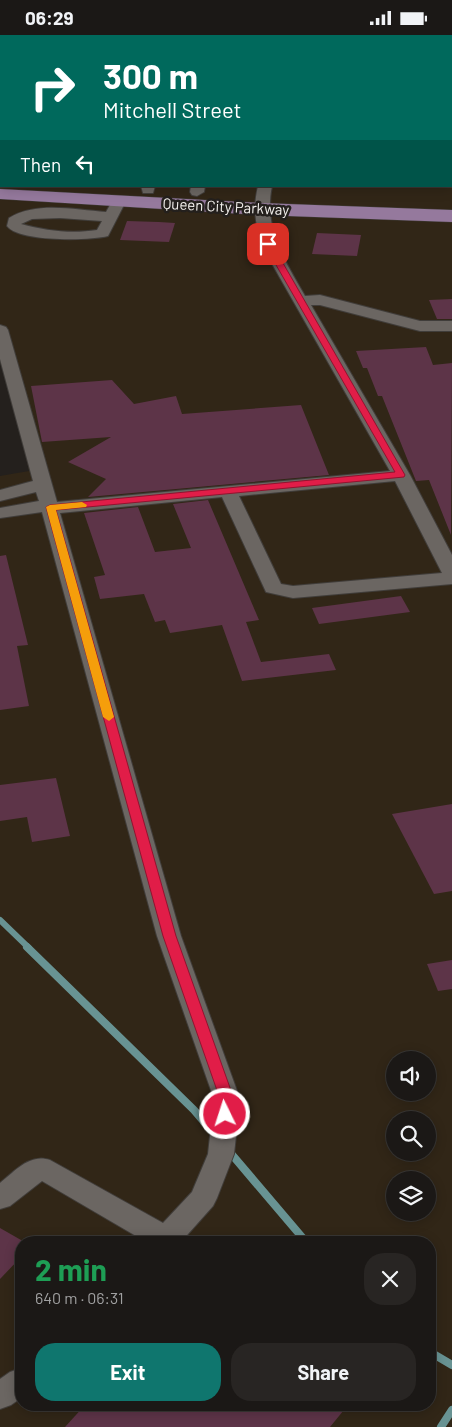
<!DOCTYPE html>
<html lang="en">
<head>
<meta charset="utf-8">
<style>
  :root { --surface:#1b1816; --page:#282523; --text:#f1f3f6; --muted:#a0a0a1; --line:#393735; --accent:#0f766e }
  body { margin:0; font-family:Barlow,sans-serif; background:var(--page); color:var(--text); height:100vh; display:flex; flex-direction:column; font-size:19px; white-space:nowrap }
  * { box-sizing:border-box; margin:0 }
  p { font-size:16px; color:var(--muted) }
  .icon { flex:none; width:28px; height:28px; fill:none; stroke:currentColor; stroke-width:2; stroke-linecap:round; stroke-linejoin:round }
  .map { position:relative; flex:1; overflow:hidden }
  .sheet { position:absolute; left:15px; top:1201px; width:421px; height:175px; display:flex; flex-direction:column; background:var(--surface); border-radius:20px; box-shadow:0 2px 12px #0003,0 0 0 1px var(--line) }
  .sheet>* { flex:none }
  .hud { position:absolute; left:0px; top:0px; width:452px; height:152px; box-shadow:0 2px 12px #0003,0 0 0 1px var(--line); background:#00695c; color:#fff; overflow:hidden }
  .fabs { position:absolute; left:386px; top:1016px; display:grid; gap:10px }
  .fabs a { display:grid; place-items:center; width:50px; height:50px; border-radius:50%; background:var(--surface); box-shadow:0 2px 12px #0003,0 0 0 1px var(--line); font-size:25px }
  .pin { position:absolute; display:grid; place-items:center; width:42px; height:42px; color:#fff; margin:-21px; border-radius:10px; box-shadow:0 2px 8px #0006 }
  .me { position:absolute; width:55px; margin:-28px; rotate:356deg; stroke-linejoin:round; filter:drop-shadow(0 0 4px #0008) }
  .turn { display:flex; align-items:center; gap:18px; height:105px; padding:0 20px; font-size:22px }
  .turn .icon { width:65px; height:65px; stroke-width:2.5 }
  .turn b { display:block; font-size:35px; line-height:42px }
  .then { display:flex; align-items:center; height:48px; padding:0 20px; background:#0003; gap:10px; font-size:19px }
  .round { display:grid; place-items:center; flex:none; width:52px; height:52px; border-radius:20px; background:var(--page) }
  .overview { display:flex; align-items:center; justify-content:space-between; height:85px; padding:0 20px }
  h1 { font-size:30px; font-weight:700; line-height:38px; color:#1e9e55 }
  .primary-button { display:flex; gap:10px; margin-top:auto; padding:10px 20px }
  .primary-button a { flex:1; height:58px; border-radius:20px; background:var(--accent); color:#fff; font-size:20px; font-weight:700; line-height:58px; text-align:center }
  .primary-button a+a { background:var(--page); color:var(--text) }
  .status { display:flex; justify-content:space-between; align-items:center; height:35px; padding:0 25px; background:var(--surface); direction:ltr }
  .status svg { height:14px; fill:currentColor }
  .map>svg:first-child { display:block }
</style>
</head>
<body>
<div class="status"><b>06:29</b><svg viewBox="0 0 49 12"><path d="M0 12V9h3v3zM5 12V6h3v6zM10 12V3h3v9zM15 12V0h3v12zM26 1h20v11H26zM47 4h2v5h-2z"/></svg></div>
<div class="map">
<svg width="452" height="1392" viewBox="0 0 452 1392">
  <rect width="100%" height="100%" fill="#24201d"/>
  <path fill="#312617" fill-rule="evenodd" d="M0,0H452V1392H0V441L29,436L0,297ZM1,1H451V151H1ZM395,1025H428V1058H395ZM395,1085H428V1118H395ZM395,1145H428V1178H395ZM21,1208H430V1370H21Z"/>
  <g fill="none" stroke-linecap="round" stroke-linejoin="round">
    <path stroke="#689393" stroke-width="6" d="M0,885L29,913"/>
    <g stroke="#689393" stroke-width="8">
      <path d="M27,912L194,1075L216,1101"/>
      <path d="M228,1115L307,1208"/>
      <path d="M430,1317L452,1330"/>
      <path d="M441,1392L452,1375"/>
    </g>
  </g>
  <g fill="#5d3448">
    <path d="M127,186L159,187L175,188L169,207L120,205Z"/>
    <path d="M317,198L361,200L357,221L312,219Z"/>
    <path d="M452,264V284H437L429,265Z"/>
    <path d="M426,312L433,330L452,328L451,500L429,445L416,446L382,361H378L367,333H363L356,316Z"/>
    <path d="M112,345L134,369L176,361L182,379L301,370L329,440L88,462L106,444L68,427L111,402L42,407L31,351Z"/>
    <path d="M208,465L259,585L246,587L261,627L329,619L336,635L242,646L222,590L170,598L165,585L155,587L144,559L100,564L94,542L105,540L84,478L138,472L155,517L191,513L173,469Z"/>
    <path d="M6,520L28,610L17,611L29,671L0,675V521Z"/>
    <path d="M401,561L410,577L319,589L312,573Z"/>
    <path d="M56,743L70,801L32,807L27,782L0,786V750Z"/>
    <path d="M452,769V856L434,859L392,779Z"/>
    <path d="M452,925V954L438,956L427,929Z"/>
    <path d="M0,1193L21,1205V1222L0,1244Z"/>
    <path d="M85,1370H348L330,1392H65Z"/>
  </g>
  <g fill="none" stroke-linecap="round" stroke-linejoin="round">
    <g stroke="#403d3a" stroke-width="2">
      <g id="minor">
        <rect x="66" y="0" width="12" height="1"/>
        <rect x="242" y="0" width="12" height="1"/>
        <path d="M276,0H306L307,1H277Z"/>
        <path d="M314,0H327L328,1H315Z"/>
        <rect x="451" y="50" width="1" height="8"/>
        <rect x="0" y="72" width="1" height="8"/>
        <rect x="451" y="74" width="1" height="8"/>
        <path d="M141,151H155L153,158H143Z"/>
        <path d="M191,151H205L204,157L197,161L192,160L190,157Z"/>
        <path d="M258,151H272C263,194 285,226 305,261L320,260L420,286H452V296H420L320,270H311L410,440L452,520V549L293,563L266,557L222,462L60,478L181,901L240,1064L234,1119L217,1163L213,1171L180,1208H148L42,1146L10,1171L0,1174V1148C15,1136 30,1118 50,1125L163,1188L192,1157L208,1119L214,1064L157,901L42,477L0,483V473L39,466L36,457L0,466V455L33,446L0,324V290L6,292L8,295L57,467L390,436L267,220C256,197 252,176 258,151ZM395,446L442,538L293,551L281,549L239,461Z"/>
        <path d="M119,162L124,163L126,166L108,201C89,206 19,207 7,191L9,183C36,166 76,175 106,177L114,163ZM60,183L102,186L97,195C72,199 46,196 21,189L32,184Z"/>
        <path d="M21,1333V1363L11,1370L0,1374V1344L10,1337Z"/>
      </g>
    </g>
    <g stroke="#403d3a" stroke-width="1">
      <path id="major" d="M0,154L260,168L452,175V187L260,180L0,164Z"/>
    </g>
    <use href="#minor" fill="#6b6662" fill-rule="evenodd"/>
    <use href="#major" fill="#95799d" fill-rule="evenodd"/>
  </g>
  <path fill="#e11d48" stroke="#92132f" d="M268,206L272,209L405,440L404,442L56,475L176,901L234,1064L230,1082L225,1084L220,1082L218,1079L220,1064L163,901L46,472L50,470L395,437L264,209Z"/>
  <path fill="#f59e0b" d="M82,467L87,470L86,472L56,475L114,682L109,686L103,682L46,472L50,470Z"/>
  <g text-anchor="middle" stroke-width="5" stroke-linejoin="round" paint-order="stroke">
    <g font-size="15" fill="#f3f0ed" stroke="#24201d">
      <text transform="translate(226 172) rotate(3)" y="5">Queen City Parkway</text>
    </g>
  </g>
</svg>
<div class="fabs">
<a><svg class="icon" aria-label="sound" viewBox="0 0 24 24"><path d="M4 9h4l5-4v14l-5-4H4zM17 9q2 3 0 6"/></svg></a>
<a><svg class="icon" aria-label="search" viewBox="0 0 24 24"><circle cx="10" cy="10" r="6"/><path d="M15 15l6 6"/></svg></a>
<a><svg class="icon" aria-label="layers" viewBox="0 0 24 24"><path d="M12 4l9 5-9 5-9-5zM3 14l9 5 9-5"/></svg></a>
</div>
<div class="pin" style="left:268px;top:209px;background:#d93025"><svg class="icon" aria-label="arrive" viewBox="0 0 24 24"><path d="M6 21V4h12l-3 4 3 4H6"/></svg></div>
<svg class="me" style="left:225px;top:1079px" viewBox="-20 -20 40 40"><circle r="17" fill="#e11d48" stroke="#fff" stroke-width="3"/><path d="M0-11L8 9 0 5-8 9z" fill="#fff"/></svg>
<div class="hud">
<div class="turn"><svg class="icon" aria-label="right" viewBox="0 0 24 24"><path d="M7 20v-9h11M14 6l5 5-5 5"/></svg><div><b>300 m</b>Mitchell Street</div></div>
<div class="then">Then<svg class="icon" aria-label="left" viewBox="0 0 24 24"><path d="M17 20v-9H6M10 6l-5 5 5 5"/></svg></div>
</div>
<section class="sheet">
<div class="overview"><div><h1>2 min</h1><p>640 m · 06:31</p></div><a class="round"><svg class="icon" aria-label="close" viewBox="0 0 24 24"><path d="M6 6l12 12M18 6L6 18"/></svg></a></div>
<div class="primary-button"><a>Exit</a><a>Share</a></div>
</section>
</div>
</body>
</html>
